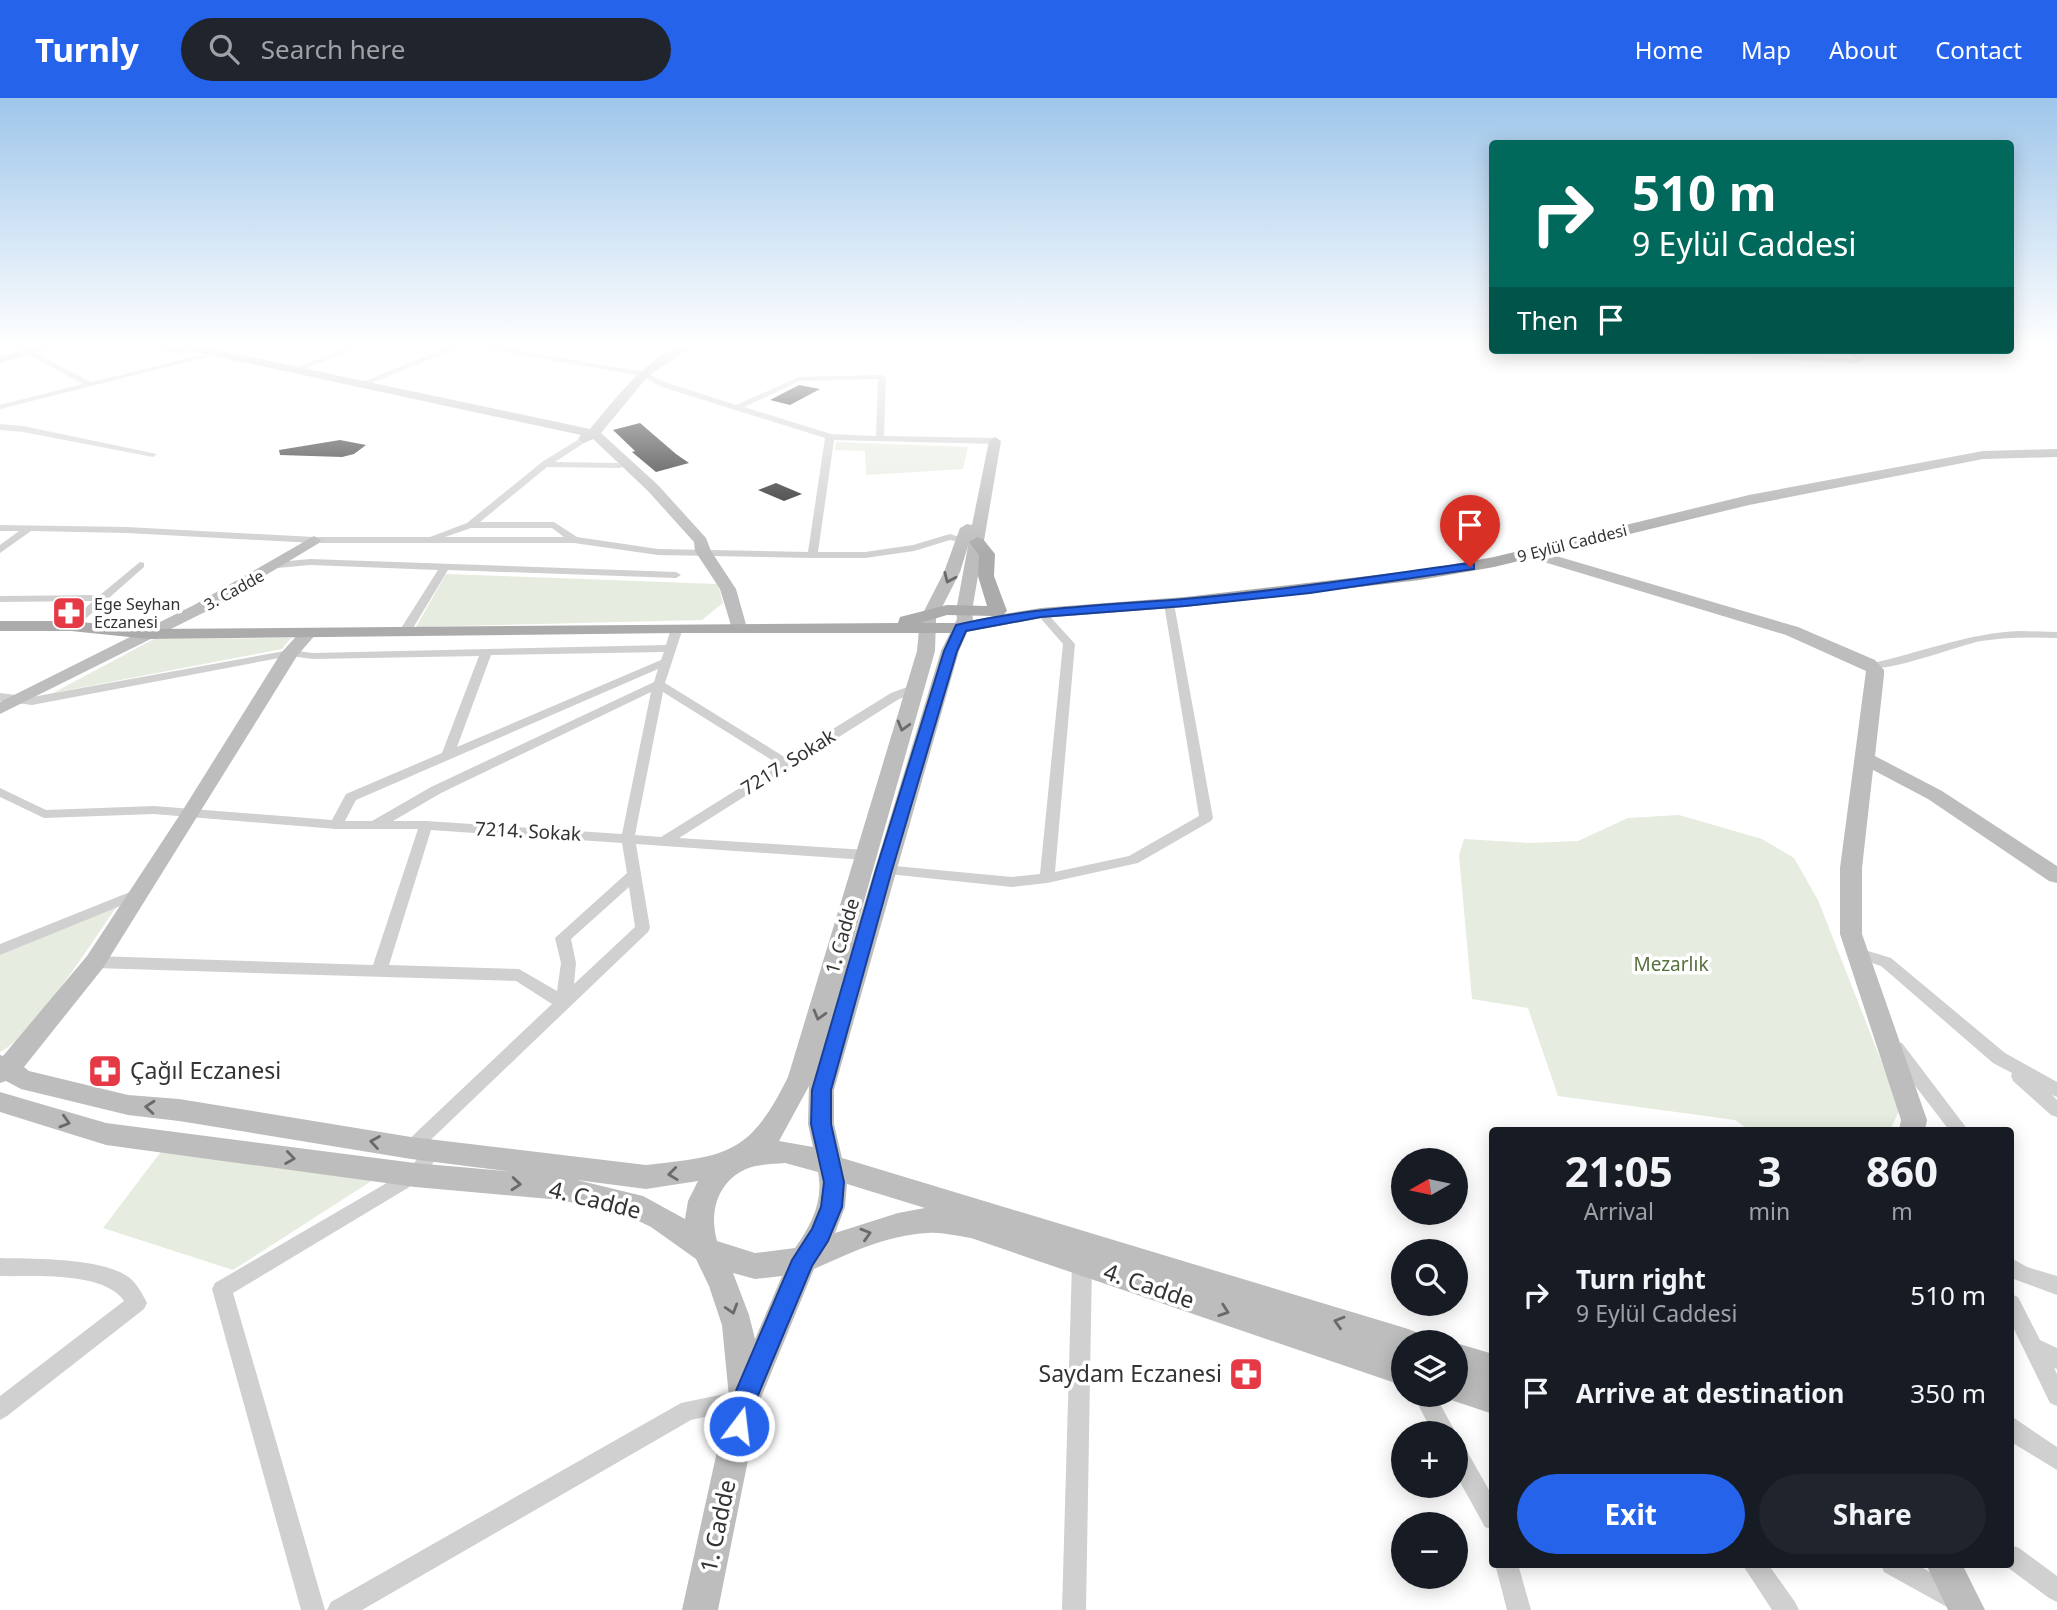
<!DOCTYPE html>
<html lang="en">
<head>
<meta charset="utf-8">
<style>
  :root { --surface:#171b24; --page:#20242c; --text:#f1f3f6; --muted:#9ea1a6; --accent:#2563eb }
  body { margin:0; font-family:"Noto Sans",sans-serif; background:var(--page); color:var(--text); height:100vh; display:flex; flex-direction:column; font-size:26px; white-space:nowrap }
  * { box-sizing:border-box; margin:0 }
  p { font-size:23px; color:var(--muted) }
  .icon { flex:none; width:38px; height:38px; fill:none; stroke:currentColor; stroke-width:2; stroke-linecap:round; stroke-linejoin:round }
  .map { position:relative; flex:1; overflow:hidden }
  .panel { position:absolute; left:1489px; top:1029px; width:525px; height:441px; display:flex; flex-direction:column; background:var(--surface); border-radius:7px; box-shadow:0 4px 18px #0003 }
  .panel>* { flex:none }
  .guide { position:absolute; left:1489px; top:42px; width:525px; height:214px; border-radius:7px; box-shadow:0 4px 18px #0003; background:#00695c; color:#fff; overflow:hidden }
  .needle { width:46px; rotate:261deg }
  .controls { position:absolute; left:1391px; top:1050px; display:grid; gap:14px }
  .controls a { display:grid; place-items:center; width:77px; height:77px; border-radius:50%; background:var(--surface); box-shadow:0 4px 18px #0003; font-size:35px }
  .pin { position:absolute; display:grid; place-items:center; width:60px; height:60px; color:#fff; margin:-72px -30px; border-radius:50% 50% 50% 0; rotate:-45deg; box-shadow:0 0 7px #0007 }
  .pin .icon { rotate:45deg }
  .me { position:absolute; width:77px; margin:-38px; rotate:15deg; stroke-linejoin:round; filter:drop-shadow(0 0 5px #0008) }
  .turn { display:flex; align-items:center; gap:24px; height:147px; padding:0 28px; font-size:32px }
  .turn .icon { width:91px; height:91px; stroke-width:2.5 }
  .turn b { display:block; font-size:49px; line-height:60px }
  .then { display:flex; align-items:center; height:66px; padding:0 28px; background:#0003; gap:14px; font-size:26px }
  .eta { display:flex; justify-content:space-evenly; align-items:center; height:119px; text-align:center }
  .eta b { font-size:42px; font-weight:700; line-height:49px }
  .cta { display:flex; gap:14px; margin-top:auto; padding:14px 28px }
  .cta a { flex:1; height:80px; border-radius:42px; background:var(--accent); color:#fff; font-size:28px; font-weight:700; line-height:80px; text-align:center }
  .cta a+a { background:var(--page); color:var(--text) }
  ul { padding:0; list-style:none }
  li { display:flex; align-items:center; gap:21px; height:98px; padding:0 28px }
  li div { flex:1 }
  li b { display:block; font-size:26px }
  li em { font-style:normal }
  header { display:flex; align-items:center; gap:42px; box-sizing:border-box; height:98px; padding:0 35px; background:var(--accent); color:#fff }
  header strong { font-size:33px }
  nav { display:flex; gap:38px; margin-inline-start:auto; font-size:24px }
  .search { width:490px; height:63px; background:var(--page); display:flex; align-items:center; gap:18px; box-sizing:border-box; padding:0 24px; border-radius:38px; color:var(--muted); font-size:26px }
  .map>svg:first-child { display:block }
</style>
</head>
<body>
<header>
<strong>Turnly</strong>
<div class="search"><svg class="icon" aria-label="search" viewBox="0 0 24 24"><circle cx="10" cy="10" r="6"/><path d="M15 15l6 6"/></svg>Search here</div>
<nav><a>Home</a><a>Map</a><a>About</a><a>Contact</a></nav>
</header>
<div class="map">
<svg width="2057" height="1512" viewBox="0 0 2057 1512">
  <rect width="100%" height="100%" fill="#fff"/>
  <g fill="#e6ecdf">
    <path d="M836,344L968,349L963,371L866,377L865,353L835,352Z"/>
    <path d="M446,476L718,486L723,505L702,522L416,529Z"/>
    <path d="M291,540L282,551L53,595L154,541Z"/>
    <path d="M1679,717L1762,741L1794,760L1818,802L1900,1011L1890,1032H1749L1735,1022L1558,998L1528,910L1472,901L1459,757L1464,741L1530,745L1578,743L1628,720Z"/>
    <path d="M117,808C94,841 32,939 0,954V857Z"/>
    <path d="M166,1047L373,1082L233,1172L103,1130Z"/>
  </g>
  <g fill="#1a1a1a">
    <path d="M799,287L820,291L790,307L770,302Z"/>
    <path d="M640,325L676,356L689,365L656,374L632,354L635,353L613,332Z"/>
    <path d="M340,342L366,347L354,356L342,359L280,357L279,352Z"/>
    <path d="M776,385L802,396L784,403L758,392Z"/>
  </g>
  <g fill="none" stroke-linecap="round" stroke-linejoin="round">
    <g fill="#d0d0d0" fill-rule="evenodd">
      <path d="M7,245H17L91,284L207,256L211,258L0,311V307L83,286Z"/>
      <path d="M200,245H212L182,254L178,252Z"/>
      <path d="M358,245H369L297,274L290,272Z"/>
      <path d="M410,245H448L426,249Z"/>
      <path d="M458,245H477L644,274L668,285L736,307L799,279L882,277L886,279L884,338L995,340L999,343L995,346L834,342L818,454H865L913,447L950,436L969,442L964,445L950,442L914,453L865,460H813L658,457L574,445H314L127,435L31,433L0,455V447L19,433H0V427L127,429L314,439H430L467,425L542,364L584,338L587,339V343L555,364L618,365L622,368L621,370L547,369L480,424H554L577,439L658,451L808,454L825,340L662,289L642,278L465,247L362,289L355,287ZM878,281L876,338L831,336L744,309L800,283ZM471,430H552L564,439H445Z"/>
      <path d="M1654,252H1699L1856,261L1848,252H1856L1865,261L1858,265L1658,254Z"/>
      <path d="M0,326L23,328L157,356L153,359L23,334L0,332Z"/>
      <path d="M310,461L676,474L681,477L676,480L448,472L410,535L404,538L398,535L438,472L310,467L278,470L273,467L278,464Z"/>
      <path d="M140,464L144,465V469L75,530H67L65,528L93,503L0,504V498L100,497Z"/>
      <path d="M1169,503L1174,506L1213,720L1211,723L1138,765L1047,785L1012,789L879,775L877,772L879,769L884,767L1012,779L1040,776L1063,546L1036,515L1041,512L1045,513L1075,546L1055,774L1129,758L1199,718L1164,506Z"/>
      <path d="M677,527L683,530L665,585L786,660L891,595L910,588H918V594L899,601L679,740L866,752L873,757L866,762L636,746L650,830L648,834L417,1055L411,1057L405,1055L402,1050L405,1045L552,906L516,883L95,870L90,868L87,864L90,860L95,858L373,867L418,731H336L154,716L44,720L0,699V690L46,712L154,708L332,722L346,696L442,655L479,558L313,561L290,558L32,607L0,603V595L32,599L290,552L313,555L666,547L671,530ZM664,554L661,562L457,649L491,557ZM658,571L654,584L431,689L372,723H345L356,702ZM651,594L622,736L426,723H393L441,695ZM663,594L778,666L661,739L635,737ZM431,732L622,745L627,775L555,840L561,865L557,893L519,871L389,867ZM629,789L635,829L574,886L576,865L571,841Z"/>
      <path d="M2020,533L2057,534V540C2032,539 2006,539 1981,543C1959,547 1881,578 1867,568L1869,566C1920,555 1967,535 2020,533Z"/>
      <path d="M140,790L147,795L145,798L0,857V846Z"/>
      <path d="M1855,849L1891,860L2005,955L2057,984V999L2052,997L2057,1002V1019L2051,1017L2013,983L2011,978L2012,975L1993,965L1881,868L1850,858L1847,854L1850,850Z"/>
      <path d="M1896,944L1902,945L1968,1032H1949L1890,955L1888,950L1890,945Z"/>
      <path d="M433,1045L439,1047L442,1052L421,1082L233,1195L325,1512H301L212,1191L215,1185L409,1072L427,1047Z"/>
      <path d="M1082,1156L1089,1159L1092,1165L1086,1512H1062L1072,1165L1075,1159Z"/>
      <path d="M0,1160C32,1161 108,1159 132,1182C138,1188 143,1197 147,1205L144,1211L7,1318L0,1322V1298L124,1203C104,1173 33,1179 0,1178Z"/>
      <path d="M2011,1160L2027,1169L2057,1178V1197L2011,1180Z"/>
      <path d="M2011,1196L2018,1199L2040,1242L2057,1250V1271L2054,1270L2057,1276V1308L2050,1305L2011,1225Z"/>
      <path d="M744,1292L751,1295L755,1302L751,1309L691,1322L362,1512H327L331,1504L681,1305Z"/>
      <path d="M1413,1297H1435L1456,1335H1433Z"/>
      <path d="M2011,1318L2057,1349V1372L2011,1344Z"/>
      <path d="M1456,1345L1464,1348L1493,1399V1432L1485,1429L1456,1377Z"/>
      <path d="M2011,1447L2019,1450L2057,1478V1504L2049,1500L2003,1466H2011Z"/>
      <path d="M1495,1466H1518L1531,1512H1507Z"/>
      <path d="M1742,1466H1768L1795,1504L1799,1512H1772Z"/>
      <path d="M1881,1466H1916L1963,1493L1967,1501L1963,1509L1957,1512L1947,1509L1884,1474Z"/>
    </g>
    <g fill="#bdbdbd" fill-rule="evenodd">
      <path d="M51,245H69L0,265V258Z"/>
      <path d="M140,245H185L590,331C615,302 656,245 698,245L648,278L601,335L658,387L706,440L711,453L736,491L747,530L745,534H733L720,491L695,453L694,444L648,393L593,341L584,345L578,341L581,337L187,252L182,256Z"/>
      <path d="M995,339L1001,343L972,513L973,521L959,553L834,992V1026L842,1060L1405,1230L1416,1234L1420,1244H1404V1288L971,1140C957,1138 941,1134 928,1135C887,1137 850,1155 814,1171L760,1302L718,1512H682L729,1299L722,1227L709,1188L696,1161L651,1129L628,1118L561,1102L415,1089L106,1047L0,1014V994L106,1025L415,1065L515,1074L411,1061L179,1023L128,1017L21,991L6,983L0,985V957L3,958L87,858L181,715L281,555L302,532L308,531L316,536L297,558L103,870L24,969L29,973L128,997L179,1001L411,1039L646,1067C728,1058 750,1056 788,979L917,553L920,521L944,474L960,430L967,426L972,427L989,343ZM968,448L956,513L957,521L941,553L851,849L935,553L936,521L960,474ZM809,988L808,1026L813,1049L779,1043ZM785,1065L818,1074C824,1103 811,1127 795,1150L755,1155L717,1143C709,1115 717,1084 746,1071C757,1066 773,1066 785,1065ZM577,1082L646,1091L698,1083L688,1103L685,1121L643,1098ZM847,1086L925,1110L898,1115L835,1135L845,1109ZM733,1175L755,1181L782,1178L755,1241L749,1217Z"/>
      <path d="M314,438L321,442L319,445L205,514L0,616V604L194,507Z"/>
      <path d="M1529,450L1798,529L1875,562L1884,572V577L1875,658L1942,693L2057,768V785L2049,783L1928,701L1873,672L1862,770V836L1927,1022L1925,1032H1899L1901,1022L1840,836V770L1866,573L1786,537L1524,458L1521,455L1524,452Z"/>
      <path d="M1456,1245L1493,1256V1316L1445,1300L1444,1297H1456Z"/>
      <path d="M1926,1466H1962L1985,1512H1948Z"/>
    </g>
    <path fill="#ababab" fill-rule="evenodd" d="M2057,351V359L1983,361L1749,407L1494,469L1420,482L1185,509L1041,520L960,535H677L149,541L71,533H0V523H71L149,531L898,525L900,519L947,507L987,508L978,478L979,457L969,444L977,439L983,441L995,456L994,478L1007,513L1004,516L1041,510L1185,499L1420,472L1494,459L1749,397L1983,353ZM947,517L994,518L960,525H920Z"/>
  </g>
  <defs><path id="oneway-chevron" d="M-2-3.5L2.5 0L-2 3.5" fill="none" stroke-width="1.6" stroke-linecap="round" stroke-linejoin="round" transform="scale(1.75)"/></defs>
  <g stroke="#6a6a6a">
    <use href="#oneway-chevron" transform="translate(949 480) rotate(114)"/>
    <use href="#oneway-chevron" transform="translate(903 628) rotate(106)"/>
    <use href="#oneway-chevron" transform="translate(819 917) rotate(106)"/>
    <use href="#oneway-chevron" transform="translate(150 1009) rotate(-175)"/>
    <use href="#oneway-chevron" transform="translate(65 1024) rotate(16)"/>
    <use href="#oneway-chevron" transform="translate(375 1044) rotate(-171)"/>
    <use href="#oneway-chevron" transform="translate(290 1060) rotate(8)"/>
    <use href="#oneway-chevron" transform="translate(673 1076) rotate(173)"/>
    <use href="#oneway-chevron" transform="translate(516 1086) rotate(5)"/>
    <use href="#oneway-chevron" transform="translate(866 1136) rotate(-17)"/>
    <use href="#oneway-chevron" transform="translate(732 1211) rotate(73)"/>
    <use href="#oneway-chevron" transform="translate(1224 1213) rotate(19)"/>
    <use href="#oneway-chevron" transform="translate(1339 1224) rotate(-163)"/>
  </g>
  <linearGradient id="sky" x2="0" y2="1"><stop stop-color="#9ec6ea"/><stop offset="0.54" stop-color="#fff"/><stop offset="1" stop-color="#fff" stop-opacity="0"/></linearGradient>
  <rect width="2057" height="457" fill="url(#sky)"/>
  <path fill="#2563eb" stroke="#184099" stroke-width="2" d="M1470,465L1474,466V471L1310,495L1185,508L1041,519L966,533L957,553L892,772L831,992V1026L844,1084L842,1109L828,1143L812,1168L756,1302L747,1337L739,1341L730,1337L727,1328L732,1302L792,1162L812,1131L821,1109L824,1084L811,1026L812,992L876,772L944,553L956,527C1031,509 1107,507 1184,501C1279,493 1375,478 1470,465Z"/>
  <defs>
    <g id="pharmacy-square" transform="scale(1.75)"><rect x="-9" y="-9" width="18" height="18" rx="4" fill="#e63946" stroke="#fff"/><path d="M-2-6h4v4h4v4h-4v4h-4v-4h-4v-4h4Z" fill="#fff"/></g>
  </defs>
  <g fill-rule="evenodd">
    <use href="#pharmacy-square" x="69" y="515"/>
    <use href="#pharmacy-square" x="105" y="973"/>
    <use href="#pharmacy-square" x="1246" y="1276"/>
  </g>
  <g text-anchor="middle" stroke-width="7" stroke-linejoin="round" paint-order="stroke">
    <g font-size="16" fill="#333" stroke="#fff">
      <text transform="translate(1572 445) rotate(-14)" y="6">9 Eylül Caddesi</text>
      <text transform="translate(234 492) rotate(-29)" y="6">3. Cadde</text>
    </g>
    <g font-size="16" fill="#333" stroke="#fff" text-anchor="start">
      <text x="94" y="512">Ege Seyhan<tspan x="94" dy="18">Eczanesi</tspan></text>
    </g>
    <g font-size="19" fill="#333" stroke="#fff">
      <text transform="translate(788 664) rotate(-32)" y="7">7217. Sokak</text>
      <text transform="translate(528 733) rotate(3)" y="7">7214. Sokak</text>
      <text transform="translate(842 838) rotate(-74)" y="7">1. Cadde</text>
    </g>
    <g font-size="19" fill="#56703f" stroke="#fff">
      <text x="1671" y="873">Mezarlık</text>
    </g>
    <g font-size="23" fill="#333" stroke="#fff" text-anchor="start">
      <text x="130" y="981">Çağıl Eczanesi</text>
      <text x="1222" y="1284" text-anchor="end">Saydam Eczanesi</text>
    </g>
    <g font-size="23" fill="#333" stroke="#fff">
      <text transform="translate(595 1102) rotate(14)" y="8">4. Cadde</text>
      <text transform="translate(1149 1188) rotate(19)" y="8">4. Cadde</text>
      <text transform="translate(718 1428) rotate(-78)" y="8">1. Cadde</text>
    </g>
  </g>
</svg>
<div class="controls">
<a><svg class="needle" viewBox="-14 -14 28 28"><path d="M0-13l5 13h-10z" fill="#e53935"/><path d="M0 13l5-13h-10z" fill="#9ea1a6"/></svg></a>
<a><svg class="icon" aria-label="search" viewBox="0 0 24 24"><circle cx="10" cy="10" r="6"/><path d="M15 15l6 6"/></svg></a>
<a><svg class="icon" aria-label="layers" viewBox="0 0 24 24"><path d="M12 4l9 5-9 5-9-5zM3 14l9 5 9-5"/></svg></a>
<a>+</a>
<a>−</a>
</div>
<div class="pin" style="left:1470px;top:469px;background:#d93025"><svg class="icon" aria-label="arrive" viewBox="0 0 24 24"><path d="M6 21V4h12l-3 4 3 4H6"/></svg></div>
<svg class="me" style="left:739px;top:1328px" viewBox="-20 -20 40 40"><circle r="17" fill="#2563eb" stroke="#fff" stroke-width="3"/><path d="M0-11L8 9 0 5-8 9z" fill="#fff"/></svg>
<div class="guide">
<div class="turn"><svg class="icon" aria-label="right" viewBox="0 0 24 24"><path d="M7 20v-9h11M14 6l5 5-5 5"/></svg><div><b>510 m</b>9 Eylül Caddesi</div></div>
<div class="then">Then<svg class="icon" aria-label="arrive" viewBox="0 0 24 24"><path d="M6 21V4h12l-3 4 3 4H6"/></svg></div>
</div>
<section class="panel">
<div class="eta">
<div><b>21:05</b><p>Arrival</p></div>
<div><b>3</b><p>min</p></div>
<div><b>860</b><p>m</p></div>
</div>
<ul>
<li><svg class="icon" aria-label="right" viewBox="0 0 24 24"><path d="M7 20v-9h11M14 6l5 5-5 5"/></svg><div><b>Turn right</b><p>9 Eylül Caddesi</p></div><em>510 m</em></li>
<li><svg class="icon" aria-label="arrive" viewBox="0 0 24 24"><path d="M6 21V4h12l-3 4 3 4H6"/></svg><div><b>Arrive at destination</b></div><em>350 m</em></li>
</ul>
<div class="cta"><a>Exit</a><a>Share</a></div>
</section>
</div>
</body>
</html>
